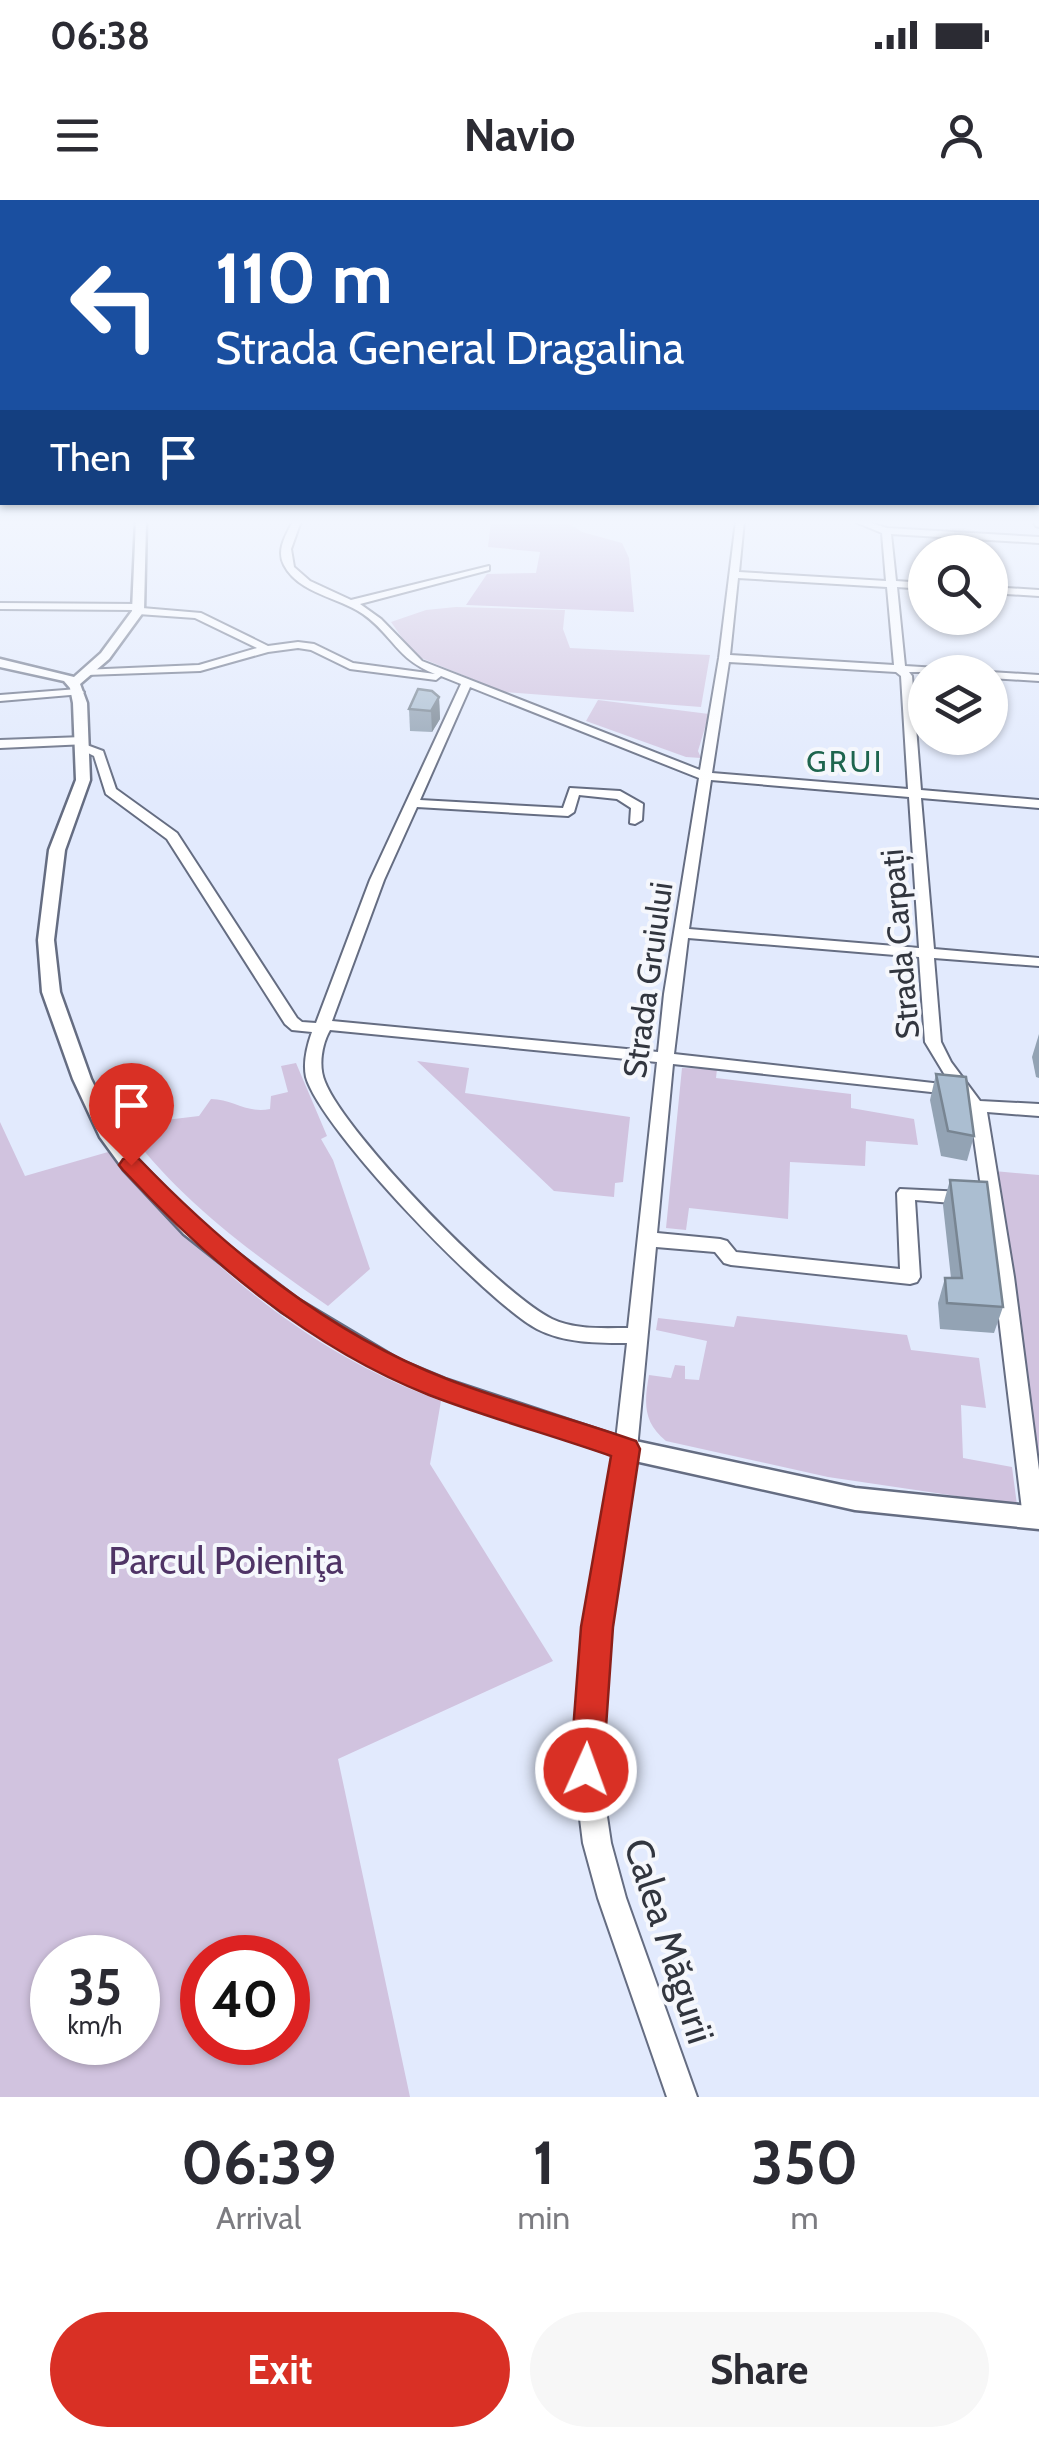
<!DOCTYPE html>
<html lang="en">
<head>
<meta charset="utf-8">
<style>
  :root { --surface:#fff; --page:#f7f7f7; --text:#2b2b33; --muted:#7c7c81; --accent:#d93025 }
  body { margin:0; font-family:Cabin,sans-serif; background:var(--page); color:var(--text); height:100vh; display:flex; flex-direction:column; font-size:38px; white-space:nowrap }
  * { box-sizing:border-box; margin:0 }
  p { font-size:32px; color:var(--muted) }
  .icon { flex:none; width:55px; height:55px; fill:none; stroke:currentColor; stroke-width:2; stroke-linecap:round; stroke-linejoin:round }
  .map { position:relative; height:1897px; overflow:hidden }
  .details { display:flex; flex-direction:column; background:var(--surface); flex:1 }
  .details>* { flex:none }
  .banner { position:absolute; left:0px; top:0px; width:1040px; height:305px; box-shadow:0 2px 8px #0004; background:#1a4fa0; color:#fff; overflow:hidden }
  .fabs { position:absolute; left:908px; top:335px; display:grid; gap:20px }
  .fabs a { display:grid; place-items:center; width:100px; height:100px; border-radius:50%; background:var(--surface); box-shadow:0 2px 8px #0004; font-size:50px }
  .speed { position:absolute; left:30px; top:1735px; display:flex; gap:20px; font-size:50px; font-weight:700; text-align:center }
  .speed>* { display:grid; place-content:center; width:130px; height:130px; border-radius:50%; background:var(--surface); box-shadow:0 2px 8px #0004; line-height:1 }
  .speed small { font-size:25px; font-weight:400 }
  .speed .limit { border:15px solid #d22; background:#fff; color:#111 }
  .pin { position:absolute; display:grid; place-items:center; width:85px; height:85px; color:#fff; margin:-102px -42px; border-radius:50% 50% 50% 0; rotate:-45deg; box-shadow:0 0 10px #0007 }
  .pin .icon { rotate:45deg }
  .me { position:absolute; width:110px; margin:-55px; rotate:2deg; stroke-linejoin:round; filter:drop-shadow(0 0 8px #0008) }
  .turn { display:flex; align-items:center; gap:35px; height:210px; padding:0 50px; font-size:45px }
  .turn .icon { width:130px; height:130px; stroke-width:2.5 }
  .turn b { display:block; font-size:70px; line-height:85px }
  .then { display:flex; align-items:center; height:95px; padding:0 50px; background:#0003; gap:20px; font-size:38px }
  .eta { display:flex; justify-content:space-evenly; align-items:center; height:170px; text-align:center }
  .eta b { font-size:60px; font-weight:700; line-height:70px }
  .cta { display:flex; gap:20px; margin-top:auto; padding:20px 50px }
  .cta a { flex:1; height:115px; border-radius:60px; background:var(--accent); color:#fff; font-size:40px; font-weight:700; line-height:115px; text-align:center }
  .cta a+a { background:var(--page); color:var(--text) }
  .status { display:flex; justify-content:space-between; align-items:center; height:70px; padding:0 50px; background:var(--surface); direction:ltr }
  .status svg { height:28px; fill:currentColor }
  header { display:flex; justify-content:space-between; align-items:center; height:130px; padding:0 50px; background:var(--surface); font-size:45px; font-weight:700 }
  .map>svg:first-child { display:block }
</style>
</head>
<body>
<div class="status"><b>06:38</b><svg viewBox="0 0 49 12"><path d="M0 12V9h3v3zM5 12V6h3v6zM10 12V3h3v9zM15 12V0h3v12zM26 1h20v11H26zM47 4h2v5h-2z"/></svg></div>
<header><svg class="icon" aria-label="menu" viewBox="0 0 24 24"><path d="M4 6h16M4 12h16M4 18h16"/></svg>Navio<svg class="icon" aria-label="person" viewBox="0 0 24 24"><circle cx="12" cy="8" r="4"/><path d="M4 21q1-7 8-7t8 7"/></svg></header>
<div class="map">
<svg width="1039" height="1897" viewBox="0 0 1039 1897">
  <rect width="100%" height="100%" fill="#e2eafd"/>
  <g fill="#d1c3df" fill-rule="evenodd">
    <path d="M456,407L565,410L563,429L570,448L710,455L701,507L504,492L414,455L391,422L426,410Z"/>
    <path d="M598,500L709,514L698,551L701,558L686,557L586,521Z"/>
    <path d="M417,861L469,868L465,893L630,917L623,982L615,983L614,997L554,991Z"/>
    <path d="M296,863L327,936L321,939L333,960L370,1069L328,1106C253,1054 177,999 124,925L199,916L211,899C233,899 247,914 270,909L271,896L288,892L281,866Z"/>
    <path d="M682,868L717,869L716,878L851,894V908L914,919L918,945L866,941L865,966L790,962L788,1019L689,1008L686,1030L666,1028Z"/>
    <path d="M0,922L25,976L108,952C203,1060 303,1151 441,1201L430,1264L553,1461L338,1559L410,1897H0ZM52,1758H138V1842H52ZM202,1758H288V1842H202Z"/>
    <path d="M994,971L1039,975V1283Z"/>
    <path d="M737,1116L907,1135L911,1150L979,1158L986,1208L961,1205L963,1258L1012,1267L1017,1305L828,1277L666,1241C643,1222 644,1203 649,1175L671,1178L675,1165L685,1166V1179L699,1180L707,1141L656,1130L658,1118L734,1127Z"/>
  </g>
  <path fill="#c5b1d8" d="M491,321H565L582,332L622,343L629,358L634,412L466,405L487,374L536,373L540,352L488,347Z"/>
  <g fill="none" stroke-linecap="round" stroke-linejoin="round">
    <g stroke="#656d82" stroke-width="4">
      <g id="minor">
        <path d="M293,321H301L291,349L294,367L310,381L351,400L489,366V370L360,404L381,419L422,461L700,570L719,458L736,321H744L739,372L886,381L882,333L853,321H864L887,328L1039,337V343L891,334L896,381L925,383V389L897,387L905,466L955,469L960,472H909L912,476L921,590L1039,600V608L921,598L934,749L1039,758V766L934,758L941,842L951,862L980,901L1039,904V916L987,912L1014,1077L1039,1270V1326L1034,1328L1026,1325L1023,1318L994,1077L970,911L959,895L673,864L657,1033L720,1039L727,1041L736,1052L900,1069L897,993L900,989L965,992L974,998L965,1004L915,1000L920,1077L917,1082L910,1084L731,1065L724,1063L715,1052L656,1047L637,1249L609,1427L600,1570L611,1643L626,1698L697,1897H667L598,1698L583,1643L574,1570L585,1427L615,1249L627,1143C596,1143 564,1143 537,1129C487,1102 321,930 306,877C303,863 307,846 312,832L292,830L285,824L167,639L106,594L94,556L78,548L84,544L103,551L116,589L177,633L297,818L302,822L316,823L370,680L461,484L441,476L436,480L350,469L311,450L298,448L268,452L200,471L86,475L82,474V470L199,465L257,448L195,418L138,414L134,410L0,409V403L138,404L142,408L201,413L268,446L298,442L314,444L353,463L435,474C395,458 394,436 363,414C339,397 299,394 284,365C276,350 286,335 293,321ZM738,378L887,387L894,465L730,455ZM729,462L896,472L901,476L908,589L712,573ZM470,487L699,578L664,794L658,852L332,821L384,680L417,607L568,616L574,612L579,595L617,599L631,608L630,623L635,624L642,620L643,604L620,591L570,588L563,608L420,600ZM711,580L909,597L919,748L689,729ZM688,738L919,757L925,842L951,885L674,854ZM330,830L657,862L628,1128C604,1128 575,1130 552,1119C501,1094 346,935 325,882C318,866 322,844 330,830Z"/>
        <path d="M1034,321H1039V327L1036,326Z"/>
        <path d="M990,387L1039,390V396L990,393Z"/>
        <path d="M987,472H990L1039,475V481L990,478V472Z"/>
        <path d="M78,489L84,492L82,494L0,501V495Z"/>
        <path d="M83,537L87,538V544L0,548V540Z"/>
      </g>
    </g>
    <g stroke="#656d82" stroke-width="5">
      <path id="major" d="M136,321H146L144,411L109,459L80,484L87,503L90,580L65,650L54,740L60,792L91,879L119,935L138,960L200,1024L297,1099L399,1160L445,1179L626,1239L855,1288L1039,1307V1329L855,1310L626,1259L429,1193L383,1172L281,1111L184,1034L124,970L100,937L73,879L42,792L38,740L49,650L76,580L73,503L70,488L64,481L0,467V459L74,477L101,453L132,411Z"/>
    </g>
    <use href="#minor" fill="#fff" fill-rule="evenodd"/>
    <use href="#major" fill="#fff" fill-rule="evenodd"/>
  </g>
  <g fill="#93a3b4">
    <path d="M439,497L440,519L432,532L410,531L409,509Z"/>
    <path d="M1039,834V878L1036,877L1032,857Z"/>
    <path d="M936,874L974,936L967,961L941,956L930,900Z"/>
    <path d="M950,980L1003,1107L994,1133L940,1129L938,1103L945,1078H951L943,1005Z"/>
  </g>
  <path fill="#788592" d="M439,497L440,519L432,532L431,511Z"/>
  <g fill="#abbed1" stroke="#788592" stroke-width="2.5">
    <path d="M418,489L432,491L439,497L431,511L409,509Z"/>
    <path d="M936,874L966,877L974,936L948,931Z"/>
    <path d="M950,980L987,982L1003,1107L947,1103L945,1078H962Z"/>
  </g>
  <linearGradient id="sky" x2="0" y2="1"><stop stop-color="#79acd4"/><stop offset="0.55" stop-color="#f2f6fe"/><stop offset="1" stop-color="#f2f6fe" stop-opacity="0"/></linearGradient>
  <rect width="1039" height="586" fill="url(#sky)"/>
  <path fill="#d93025" stroke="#8d1f18" stroke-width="2.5" d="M131,957L139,959C227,1050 328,1133 447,1179C509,1203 574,1219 636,1241L640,1249L613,1427L603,1570L598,1582L586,1587L575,1582L570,1570L581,1427L611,1256C551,1235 489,1218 429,1195C310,1148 209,1062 123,970L119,965L123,959Z"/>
  <g text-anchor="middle" stroke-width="8" stroke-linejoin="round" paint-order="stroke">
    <g font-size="30" letter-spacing="2.5" fill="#1e654e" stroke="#f5f7fc">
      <text x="845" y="572">GRUI</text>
    </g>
    <g font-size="32" fill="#32363f" stroke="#f5f7fc">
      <text transform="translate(900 744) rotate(-95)" y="11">Strada Carpați</text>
      <text transform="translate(648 780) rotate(-82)" y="11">Strada Gruiului</text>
    </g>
    <g font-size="38" fill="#4f3466" stroke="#f5f7fc">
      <text x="226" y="1374">Parcul Poieniţa</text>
    </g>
    <g font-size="38" fill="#32363f" stroke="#f5f7fc">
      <text transform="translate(669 1741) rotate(72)" y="13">Calea Măgurii</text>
    </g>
  </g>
</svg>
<div class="fabs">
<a><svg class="icon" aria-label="search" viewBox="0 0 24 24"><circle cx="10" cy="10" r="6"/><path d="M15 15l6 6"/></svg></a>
<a><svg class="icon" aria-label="layers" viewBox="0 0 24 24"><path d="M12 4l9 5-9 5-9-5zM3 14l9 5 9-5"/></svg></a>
</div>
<div class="speed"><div>35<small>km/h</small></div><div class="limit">40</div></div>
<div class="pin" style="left:131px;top:965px;background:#d93025"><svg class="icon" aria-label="arrive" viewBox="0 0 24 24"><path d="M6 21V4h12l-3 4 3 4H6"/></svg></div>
<svg class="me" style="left:586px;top:1570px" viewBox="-20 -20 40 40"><circle r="17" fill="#d93025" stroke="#fff" stroke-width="3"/><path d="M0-11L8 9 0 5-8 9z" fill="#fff"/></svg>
<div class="banner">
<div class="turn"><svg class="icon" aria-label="left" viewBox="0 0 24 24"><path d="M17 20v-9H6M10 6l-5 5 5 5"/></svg><div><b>110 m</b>Strada General Dragalina</div></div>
<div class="then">Then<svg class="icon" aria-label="arrive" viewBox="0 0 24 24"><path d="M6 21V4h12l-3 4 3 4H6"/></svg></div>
</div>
</div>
<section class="details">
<div class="eta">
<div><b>06:39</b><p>Arrival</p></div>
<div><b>1</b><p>min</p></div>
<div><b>350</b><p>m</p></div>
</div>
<div class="cta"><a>Exit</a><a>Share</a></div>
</section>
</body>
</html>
